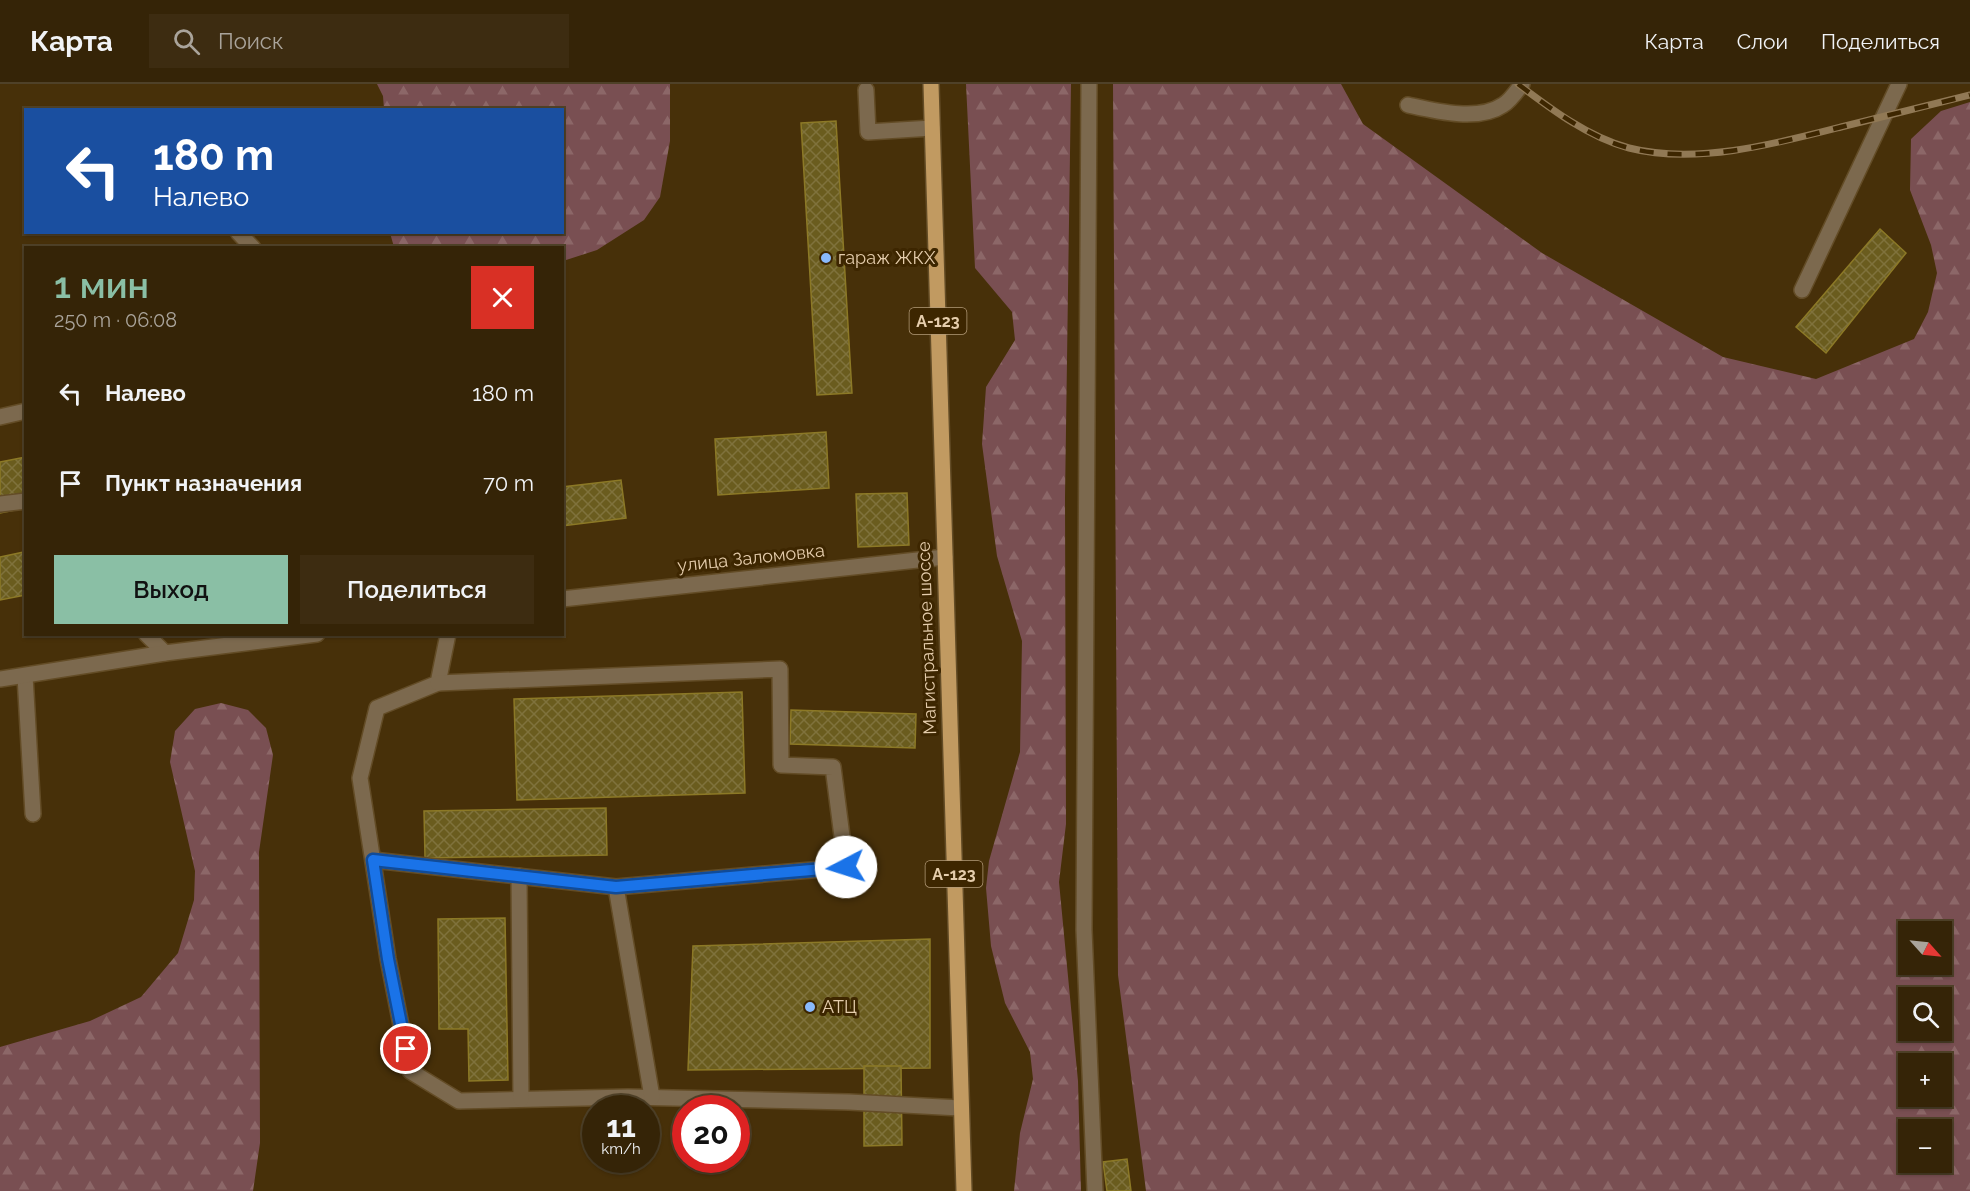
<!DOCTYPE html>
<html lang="ru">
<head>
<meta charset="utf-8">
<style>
  :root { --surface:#352407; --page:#3d2c11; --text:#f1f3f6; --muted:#aaa49b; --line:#4f4128; --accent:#8abfa5 }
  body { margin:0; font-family:Raleway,sans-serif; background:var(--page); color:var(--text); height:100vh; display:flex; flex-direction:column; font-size:22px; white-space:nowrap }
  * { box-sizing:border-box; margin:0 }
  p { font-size:20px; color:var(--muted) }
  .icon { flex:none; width:33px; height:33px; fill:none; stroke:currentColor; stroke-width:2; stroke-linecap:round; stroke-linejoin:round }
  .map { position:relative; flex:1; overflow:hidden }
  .side { position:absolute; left:24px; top:162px; width:540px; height:390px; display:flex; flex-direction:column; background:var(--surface); border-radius:0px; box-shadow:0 2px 4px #0004,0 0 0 2px var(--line) }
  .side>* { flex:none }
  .hud { position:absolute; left:24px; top:24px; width:540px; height:126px; border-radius:0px; box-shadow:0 2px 4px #0004,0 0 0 2px var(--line); background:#1a4fa0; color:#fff; overflow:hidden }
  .needle { width:39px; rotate:117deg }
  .fabs { position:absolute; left:1898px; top:837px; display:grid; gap:12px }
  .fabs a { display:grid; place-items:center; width:54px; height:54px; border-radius:0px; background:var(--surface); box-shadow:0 2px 4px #0004,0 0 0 2px var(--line); font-size:30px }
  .speed { position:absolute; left:582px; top:1011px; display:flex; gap:12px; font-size:30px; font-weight:700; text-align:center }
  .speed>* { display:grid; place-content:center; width:78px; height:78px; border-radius:50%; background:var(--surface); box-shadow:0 2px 4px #0004,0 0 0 2px var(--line); line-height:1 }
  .speed small { font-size:15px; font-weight:400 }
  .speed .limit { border:9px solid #d22; background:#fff; color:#111 }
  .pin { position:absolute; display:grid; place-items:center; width:51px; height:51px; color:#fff; margin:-26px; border:3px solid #fff; border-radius:50%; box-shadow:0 2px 6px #0007 }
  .me { position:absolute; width:66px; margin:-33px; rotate:265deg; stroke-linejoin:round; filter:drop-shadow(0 0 4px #0008) }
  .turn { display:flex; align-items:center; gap:21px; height:126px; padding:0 30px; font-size:27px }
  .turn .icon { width:78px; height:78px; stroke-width:2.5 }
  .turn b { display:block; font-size:42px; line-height:51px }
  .round { display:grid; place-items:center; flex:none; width:63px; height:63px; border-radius:0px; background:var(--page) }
  .head { display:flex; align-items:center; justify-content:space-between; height:102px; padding:0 30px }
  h1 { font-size:36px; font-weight:600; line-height:45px; color:var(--accent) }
  .action { display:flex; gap:12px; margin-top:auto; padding:12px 30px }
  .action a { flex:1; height:69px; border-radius:0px; background:var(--accent); color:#111; font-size:24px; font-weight:600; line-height:69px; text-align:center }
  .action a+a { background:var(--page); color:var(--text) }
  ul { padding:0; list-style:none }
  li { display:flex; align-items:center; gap:18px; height:90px; padding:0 30px }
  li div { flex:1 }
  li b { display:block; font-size:22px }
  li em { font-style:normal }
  header { display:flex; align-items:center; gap:36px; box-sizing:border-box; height:84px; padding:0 30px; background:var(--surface); border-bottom:2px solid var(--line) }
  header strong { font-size:28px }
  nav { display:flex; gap:33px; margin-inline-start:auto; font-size:21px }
  .search { width:420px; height:54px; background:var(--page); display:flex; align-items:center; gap:15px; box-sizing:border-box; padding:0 21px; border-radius:0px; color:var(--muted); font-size:22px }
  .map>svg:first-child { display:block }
</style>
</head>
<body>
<header>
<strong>Карта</strong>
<div class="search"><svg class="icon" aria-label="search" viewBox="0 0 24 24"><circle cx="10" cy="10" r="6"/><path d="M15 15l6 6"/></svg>Поиск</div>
<nav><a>Карта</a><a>Слои</a><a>Поделиться</a></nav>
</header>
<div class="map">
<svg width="1970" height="1107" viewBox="0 0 1970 1107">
  <defs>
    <pattern id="forest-firs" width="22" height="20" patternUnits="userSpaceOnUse" patternTransform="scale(1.5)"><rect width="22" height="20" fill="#794f52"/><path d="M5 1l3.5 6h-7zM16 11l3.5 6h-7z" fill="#8c6768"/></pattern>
    <pattern id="building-cross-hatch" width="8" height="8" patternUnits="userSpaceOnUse" patternTransform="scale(1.5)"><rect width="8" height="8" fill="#6a5c1e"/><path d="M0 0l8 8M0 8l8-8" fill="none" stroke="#7f723c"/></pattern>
  </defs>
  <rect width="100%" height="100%" fill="#473009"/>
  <g fill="url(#forest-firs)" fill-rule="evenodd">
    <path d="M377,0H670V57L660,113L644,136L597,166L563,177L562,164L394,163L390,149L562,148V26L384,25L383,12Z"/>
    <path d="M966,0H1071L1065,414L1066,740L1059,798L1078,997L1081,1107H1014L1020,1049L1033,995L1030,968L1005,919L991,862L986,804L989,777L1020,668L1022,557L997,472L982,360L986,303L1015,256L1012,228L975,184Z"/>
    <path d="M1113,0H1341L1363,40L1542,169L1723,273L1816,295L1914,255L1928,228L1937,189L1931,161L1910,106L1911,55L1941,27L1970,18V1107H1146L1118,891ZM1908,848H1941V880H1908ZM1908,914H1941V946H1908ZM1908,980H1941V1012H1908ZM1908,1046H1941V1078H1908Z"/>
    <path d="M221,619L248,626L266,644L273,671L259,768L260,1059L253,1107H0V963L90,937L141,913L178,869L194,816L195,787L170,678L175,647L195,625Z"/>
  </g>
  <g fill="url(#building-cross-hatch)" stroke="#8c7926" stroke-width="1.5">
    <path d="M836,37L852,309L817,311L801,39Z"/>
    <path d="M1880,145L1906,169L1826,269L1796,243Z"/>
    <path d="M826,348L829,404L718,411L715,355Z"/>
    <path d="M26,373V424L0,429V378Z"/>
    <path d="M621,396L626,434L562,442V403Z"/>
    <path d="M907,409L909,461L858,463L856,410Z"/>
    <path d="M24,468L26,511L0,516V473Z"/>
    <path d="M742,608L745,709L517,716L514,615Z"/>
    <path d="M791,626L916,630L915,664L790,660Z"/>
    <path d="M606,724L607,771L425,774L424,727Z"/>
    <path d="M505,834L508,996L469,997L468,945H439L438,835Z"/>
    <path d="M930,855V984L688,986L693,862Z"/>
    <path d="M864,982H901L902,1061L864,1062Z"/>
    <path d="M1127,1075L1131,1107H1107L1103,1078Z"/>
  </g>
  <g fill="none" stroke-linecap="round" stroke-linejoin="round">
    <g stroke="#634c26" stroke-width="18">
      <g id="minor">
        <path d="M1089,0L1084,846L1095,1107"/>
        <path d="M866,6L868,48L932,44"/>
        <path d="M1408,21C1435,27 1478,38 1503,21C1510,17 1517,7 1522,0"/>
        <path d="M238,148L253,164"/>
        <path d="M1802,206L1899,0"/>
        <path d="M0,333L26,327"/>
        <path d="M0,420L26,417"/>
        <path d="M562,515L945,473"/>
        <path d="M146,550L165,569"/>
        <path d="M448,550L438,599L377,624L360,694L388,875L410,987L459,1017L628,1013L849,1018L960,1024"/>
        <path d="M25,592L33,730"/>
        <path d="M0,595L165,569L317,550"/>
        <path d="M438,599L780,585L781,681L833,683L846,783L616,803L652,1013"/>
        <path d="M373,776L616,803"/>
        <path d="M519,792L521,1015"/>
      </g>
    </g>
    <g stroke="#634c26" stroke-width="18">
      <path id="major" d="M931,0L964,1107"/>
    </g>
    <use href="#minor" stroke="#7c694e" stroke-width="15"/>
    <use href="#major" stroke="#c19a61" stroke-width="15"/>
    <g stroke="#917955" stroke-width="7">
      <path id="rail" d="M1518,0C1551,25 1588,53 1629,64C1696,81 1775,60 1841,43C1884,32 1927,22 1970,11"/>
    </g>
    <use href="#rail" stroke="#3d2600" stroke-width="4.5" stroke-dasharray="14" stroke-linecap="butt"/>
  </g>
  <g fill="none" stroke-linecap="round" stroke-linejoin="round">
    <g stroke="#114b97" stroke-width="15">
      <path id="route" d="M406,965L388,875L373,776L616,803L846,783"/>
    </g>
    <use href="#route" stroke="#1a73e8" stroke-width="10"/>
  </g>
  <g fill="#89bafc" stroke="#3d2600" stroke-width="2">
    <circle cx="826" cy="174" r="6"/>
    <circle cx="810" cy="923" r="6"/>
  </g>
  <g text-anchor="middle" stroke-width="6" stroke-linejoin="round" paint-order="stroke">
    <g fill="#3d2600" stroke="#b39b78" stroke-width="1.5">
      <rect x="909.5" y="224" width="57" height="26" rx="4.5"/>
      <rect x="925.5" y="777" width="57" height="26" rx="4.5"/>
    </g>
    <g font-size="16" font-weight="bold" fill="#e5cdac">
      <text x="938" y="243">А-123</text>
      <text x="954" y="796">А-123</text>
    </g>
    <g font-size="18" fill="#e5cdac" stroke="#3d2600" text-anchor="start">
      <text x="838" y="180">гараж ЖКХ</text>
      <text x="822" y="929">АТЦ</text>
    </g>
    <g font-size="18" fill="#e5cdac" stroke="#3d2600">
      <text transform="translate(751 474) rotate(-6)" y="6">улица Заломовка</text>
      <text transform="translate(927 554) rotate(-92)" y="6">Магистральное шоссе</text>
    </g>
  </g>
</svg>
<div class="fabs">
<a><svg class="needle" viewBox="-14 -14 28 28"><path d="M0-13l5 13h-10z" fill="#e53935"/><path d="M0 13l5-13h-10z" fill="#aaa49b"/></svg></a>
<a><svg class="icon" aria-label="search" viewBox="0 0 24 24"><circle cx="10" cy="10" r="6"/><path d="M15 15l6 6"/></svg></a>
<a>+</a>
<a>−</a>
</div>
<div class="speed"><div>11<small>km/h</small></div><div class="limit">20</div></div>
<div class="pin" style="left:406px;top:965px;background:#d93025"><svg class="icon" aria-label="arrive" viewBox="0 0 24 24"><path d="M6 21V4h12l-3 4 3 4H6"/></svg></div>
<svg class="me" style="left:846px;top:783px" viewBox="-20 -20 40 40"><circle r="19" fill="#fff"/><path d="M0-13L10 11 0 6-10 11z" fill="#1a73e8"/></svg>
<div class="hud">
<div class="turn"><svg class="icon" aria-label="left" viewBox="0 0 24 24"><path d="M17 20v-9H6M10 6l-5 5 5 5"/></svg><div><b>180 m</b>Налево</div></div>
</div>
<section class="side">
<div class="head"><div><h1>1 мин</h1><p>250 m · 06:08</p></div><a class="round" style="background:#d93025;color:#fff"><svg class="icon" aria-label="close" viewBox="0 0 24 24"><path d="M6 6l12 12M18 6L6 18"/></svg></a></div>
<ul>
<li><svg class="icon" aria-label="left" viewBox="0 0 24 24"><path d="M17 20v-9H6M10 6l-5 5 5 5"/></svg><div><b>Налево</b></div><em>180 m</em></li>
<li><svg class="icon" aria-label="arrive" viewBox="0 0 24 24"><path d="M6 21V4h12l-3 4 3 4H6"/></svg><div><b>Пункт назначения</b></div><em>70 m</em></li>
</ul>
<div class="action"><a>Выход</a><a>Поделиться</a></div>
</section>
</div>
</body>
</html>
